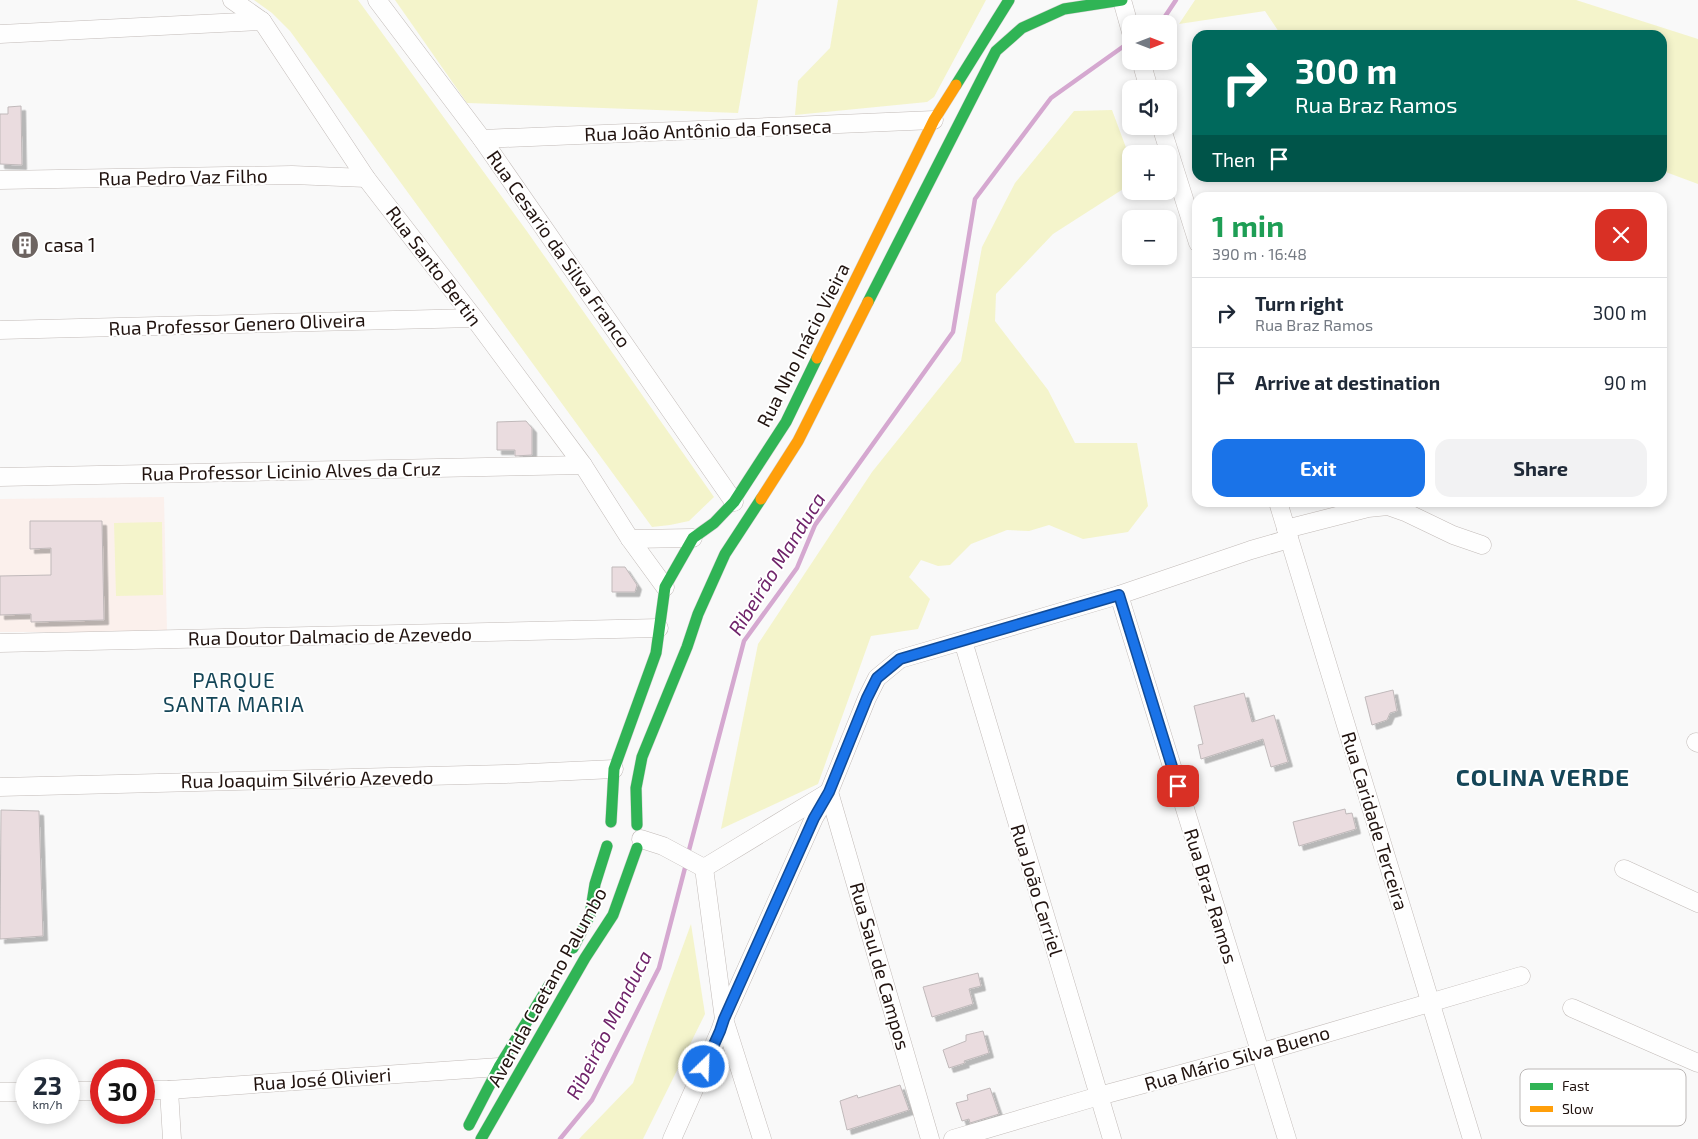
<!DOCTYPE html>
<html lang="en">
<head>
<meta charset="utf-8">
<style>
  :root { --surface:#fff; --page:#f2f2f3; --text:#1f2937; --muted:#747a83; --line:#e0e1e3; --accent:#1a73e8 }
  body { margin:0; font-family:"Exo 2",sans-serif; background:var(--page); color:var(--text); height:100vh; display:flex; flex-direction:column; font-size:19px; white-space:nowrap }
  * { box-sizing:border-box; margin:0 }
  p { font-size:16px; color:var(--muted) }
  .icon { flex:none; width:28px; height:28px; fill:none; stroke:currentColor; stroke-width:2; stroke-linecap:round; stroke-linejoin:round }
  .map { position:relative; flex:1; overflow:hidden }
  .details { position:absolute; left:1192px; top:192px; width:475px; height:315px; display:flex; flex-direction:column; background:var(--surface); border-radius:15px; box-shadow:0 2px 8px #0003 }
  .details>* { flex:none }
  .top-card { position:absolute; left:1192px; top:30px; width:475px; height:152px; border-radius:15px; box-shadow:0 2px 8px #0003; background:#00695c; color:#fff; overflow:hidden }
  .needle { width:32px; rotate:90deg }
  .fabs { position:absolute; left:1122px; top:15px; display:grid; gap:10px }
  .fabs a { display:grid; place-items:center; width:55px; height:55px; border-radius:10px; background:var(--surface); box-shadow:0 2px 8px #0003; font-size:25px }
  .speed { position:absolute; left:15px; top:1059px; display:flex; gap:10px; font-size:25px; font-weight:700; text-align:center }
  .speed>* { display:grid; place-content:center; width:65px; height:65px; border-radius:50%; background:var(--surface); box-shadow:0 2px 8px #0003; line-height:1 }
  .speed small { font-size:12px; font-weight:400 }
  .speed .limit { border:8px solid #d22; background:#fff; color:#111 }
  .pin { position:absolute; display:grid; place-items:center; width:42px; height:42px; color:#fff; margin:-21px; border-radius:10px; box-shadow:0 2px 8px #0006 }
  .me { position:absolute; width:55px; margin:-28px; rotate:24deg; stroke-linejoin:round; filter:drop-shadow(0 0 4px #0008) }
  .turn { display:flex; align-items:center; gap:18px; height:105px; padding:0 20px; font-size:22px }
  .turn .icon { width:65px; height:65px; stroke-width:2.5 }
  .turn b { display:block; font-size:35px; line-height:42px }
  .then { display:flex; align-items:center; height:48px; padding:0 20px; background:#0003; gap:10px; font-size:19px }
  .round { display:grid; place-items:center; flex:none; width:52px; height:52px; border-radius:15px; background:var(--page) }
  .head { display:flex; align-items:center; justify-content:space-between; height:85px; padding:0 20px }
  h1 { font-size:30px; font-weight:700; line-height:38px; color:#1e9e55 }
  .primary-button { display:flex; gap:10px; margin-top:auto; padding:10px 20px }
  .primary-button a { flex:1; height:58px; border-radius:15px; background:var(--accent); color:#fff; font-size:20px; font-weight:700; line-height:58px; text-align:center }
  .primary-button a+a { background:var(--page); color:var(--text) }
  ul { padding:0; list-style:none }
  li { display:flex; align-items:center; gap:15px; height:70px; padding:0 20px; border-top:1px solid var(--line) }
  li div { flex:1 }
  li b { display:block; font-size:19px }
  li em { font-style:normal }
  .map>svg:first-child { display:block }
</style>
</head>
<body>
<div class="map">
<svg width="1698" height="1139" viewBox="0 0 1698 1139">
  <defs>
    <filter id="shadow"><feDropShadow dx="4.5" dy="4.5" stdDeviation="0" flood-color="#0004"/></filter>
  </defs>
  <rect width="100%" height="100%" fill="#f9f9f9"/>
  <path fill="#fbf0ec" d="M164,497L167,632H0V499Z"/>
  <g fill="#f4f4cb">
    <path d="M254,0H358L526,230L714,497L689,521L670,525L652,527L290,31L272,13Z"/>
    <path d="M395,0H758L738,113L467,103Z"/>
    <path d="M838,0H986L934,97L927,102L795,115L798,81L830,48Z"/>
    <path d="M1195,0H1576L1698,39V184L1663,171L1662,35H1281L1265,11L1179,24Z"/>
    <path d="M1112,110L1131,161V184L1053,234L996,294L995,321L1048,390L1075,443H1137L1148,506L1128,532L1083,539L1049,525L1029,531L1007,530L971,544L950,565L938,566L921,560L909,577L930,599L918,629L871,636L818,784L721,829L758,644L872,472L961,361L982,247L1015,183L1074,111Z"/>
    <path d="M162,522L163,595L116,596L114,523Z"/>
    <path d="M691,924L705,1014L643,1139H579L633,1083Z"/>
  </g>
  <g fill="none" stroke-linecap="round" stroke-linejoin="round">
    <g stroke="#d5a8d0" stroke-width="4.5">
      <path d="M1156,24L1164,18L1176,0"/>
      <path d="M688,854L744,641L797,568L815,525L953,332L975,199L1051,98L1131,41"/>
      <path d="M560,1139L592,1100L659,968L686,864"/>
    </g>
  </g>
  <g fill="#eadcdf" stroke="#c0b9ba" filter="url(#shadow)">
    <path d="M21,106L22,165L0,164V114H8V107Z"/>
    <path d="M526,421L532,428V455L515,456V450H497V422Z"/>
    <path d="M30,521H102L104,620L31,622V614L0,615V576L51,575V548L30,549Z"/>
    <path d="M612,567H625L637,585L635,592H612Z"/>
    <path d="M1393,690L1397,711L1390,713L1387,720L1372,725L1365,697Z"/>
    <path d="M1244,693L1252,722L1274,715L1288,762L1271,767L1263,739L1201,759L1198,745L1203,744L1194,706Z"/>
    <path d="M1345,809L1346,814L1352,813L1356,829L1299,846L1293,822Z"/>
    <path d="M1,810L39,811L43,936L0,939Z"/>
    <path d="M978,973L981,986L969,989L973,1004L932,1017L923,987Z"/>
    <path d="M983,1031L989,1053L964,1061L965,1063L949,1068L943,1050L966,1041V1035Z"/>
    <path d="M900,1085L909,1110L847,1130L840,1101L857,1095L858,1098Z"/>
    <path d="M990,1088L999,1114L970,1123L969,1119L962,1121L956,1103L968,1100L967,1095Z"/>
  </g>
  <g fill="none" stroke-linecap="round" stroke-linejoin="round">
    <g stroke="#c2bbb8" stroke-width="19">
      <g id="street">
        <path d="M232,0L262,21L366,178L474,318L583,465L630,539L665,587"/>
        <path d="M377,0L482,139L734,502"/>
        <path d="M1122,0L1131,32"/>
        <path d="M0,34L262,21"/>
        <path d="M1141,61L1149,89"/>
        <path d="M1161,126L1198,243"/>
        <path d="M482,139L934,120"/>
        <path d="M0,180L292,175L366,178"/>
        <path d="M0,330L474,318"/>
        <path d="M0,477L583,465"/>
        <path d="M1278,502L1472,1139"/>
        <path d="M1286,529L1368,508L1388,506L1405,512L1453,535L1482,545"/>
        <path d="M630,539L693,538"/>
        <path d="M1119,595L1287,1139"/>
        <path d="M963,641L1112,1139"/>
        <path d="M0,643L659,628"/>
        <path d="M1696,742L1698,743"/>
        <path d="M0,787L506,774L614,769"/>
        <path d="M641,839L663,846L704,868"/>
        <path d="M704,868L829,792L930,1139"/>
        <path d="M704,868L724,1019L762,1139"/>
        <path d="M1624,869L1698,903"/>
        <path d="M1572,1008L1698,1063"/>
        <path d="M144,1090H169L499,1067"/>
        <path d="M169,1090L172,1139"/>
        <path d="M69,1091H101"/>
        <path d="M0,1092H26"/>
        <path d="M672,1139L720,1031L724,1019L814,818L829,792L867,698L877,678L900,659L1119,595L1251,550L1289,539"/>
        <path d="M953,1139L1099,1096L1259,1053L1521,976"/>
      </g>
    </g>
    <g stroke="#d5d2d1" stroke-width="12">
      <g id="fast">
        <path d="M956,85L1009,0"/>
        <path d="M868,302L996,51L1022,28L1064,9L1122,0"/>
        <path d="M611,822L614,769L656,653L665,587L693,538L714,523L734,502L786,422L817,358"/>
        <path d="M637,825L636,788L642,757L687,647L698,614L725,554L761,499"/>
        <path d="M573,948L590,915L595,884L607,846"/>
        <path d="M469,1125L499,1067L550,984"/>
        <path d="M481,1139L585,958L613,915L637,848"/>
      </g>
    </g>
    <g stroke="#d5d2d1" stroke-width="12">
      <g id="slow">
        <path d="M817,358L934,120L956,85"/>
        <path d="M761,499L798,441L868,302"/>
      </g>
    </g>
    <use href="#street" stroke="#fefefe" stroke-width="18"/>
    <use href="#fast" stroke="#30b455" stroke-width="11"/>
    <use href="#slow" stroke="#ff9f0a" stroke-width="11"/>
  </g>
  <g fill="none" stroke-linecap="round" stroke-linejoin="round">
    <g stroke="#114b97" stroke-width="12">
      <path id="route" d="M704,1067L720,1031L724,1019L814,818L829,792L867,698L877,678L900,659L1119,595L1178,786"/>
    </g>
    <use href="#route" stroke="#1a73e8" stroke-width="9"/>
  </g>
  <defs>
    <g id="building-disc" transform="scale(1.4375)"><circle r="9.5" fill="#6d6461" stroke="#fff"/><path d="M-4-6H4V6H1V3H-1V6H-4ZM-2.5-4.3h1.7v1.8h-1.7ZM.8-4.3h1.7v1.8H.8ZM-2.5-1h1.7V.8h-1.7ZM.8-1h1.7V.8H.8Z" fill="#fff"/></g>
  </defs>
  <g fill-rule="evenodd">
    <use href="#building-disc" x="25" y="245"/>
  </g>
  <g text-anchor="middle" stroke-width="4" stroke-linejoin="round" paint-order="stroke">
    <g font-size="19" fill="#21130f" stroke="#fff">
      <text transform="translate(708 130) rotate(-2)" y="7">Rua João Antônio da Fonseca</text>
      <text transform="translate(183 177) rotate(-1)" y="7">Rua Pedro Vaz Filho</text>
      <text transform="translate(559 249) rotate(55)" y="7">Rua Cesario da Silva Franco</text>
      <text transform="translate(434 266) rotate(53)" y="7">Rua Santo Bertin</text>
      <text transform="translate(237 324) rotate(-2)" y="7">Rua Professor Genero Oliveira</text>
      <text transform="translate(803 345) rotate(-63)" y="7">Rua Nho Inácio Vieira</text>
      <text transform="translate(291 471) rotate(-1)" y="7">Rua Professor Licinio Alves da Cruz</text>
      <text transform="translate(330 636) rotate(-1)" y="7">Rua Doutor Dalmacio de Azevedo</text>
      <text transform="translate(307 779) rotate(-1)" y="7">Rua Joaquim Silvério Azevedo</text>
      <text transform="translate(1375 821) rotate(73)" y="7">Rua Caridade Terceira</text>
      <text transform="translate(1037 890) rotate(73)" y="7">Rua João Carriel</text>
      <text transform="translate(1211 896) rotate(73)" y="7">Rua Braz Ramos</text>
      <text transform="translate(880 966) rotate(74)" y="7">Rua Saul de Campos</text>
      <text transform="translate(547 987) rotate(-61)" y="7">Avenida Caetano Palumbo</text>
      <text transform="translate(1237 1058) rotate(-16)" y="7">Rua Mário Silva Bueno</text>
      <text transform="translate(322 1079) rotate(-4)" y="7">Rua José Olivieri</text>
    </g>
    <g font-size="19" fill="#21130f" stroke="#fff" text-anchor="start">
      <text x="44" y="252">casa 1</text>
    </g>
    <g font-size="20" font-style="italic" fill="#6f236a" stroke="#fff">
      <text transform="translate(777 564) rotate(-58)" y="7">Ribeirão Manduca</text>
      <text transform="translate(609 1025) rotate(-63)" y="7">Ribeirão Manduca</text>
    </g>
    <g font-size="21" letter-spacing="1" fill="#154658" stroke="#fff">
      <text x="234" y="688">PARQUE<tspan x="234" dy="24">SANTA MARIA</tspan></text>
    </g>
    <g font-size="24" font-weight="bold" letter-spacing="1" fill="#154658" stroke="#fff">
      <text x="1543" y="786">COLINA VERDE</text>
    </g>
  </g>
  <rect x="1520" y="1069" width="166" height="57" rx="8" fill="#fff" stroke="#bcb8b7" stroke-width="1"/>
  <rect x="1530" y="1083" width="23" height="7" fill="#30b455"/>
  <rect x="1530" y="1106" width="23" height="6" fill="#ff9f0a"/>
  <g font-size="14" fill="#21130f">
    <text x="1562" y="1091">Fast</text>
    <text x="1562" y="1114">Slow</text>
  </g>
</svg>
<div class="fabs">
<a><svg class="needle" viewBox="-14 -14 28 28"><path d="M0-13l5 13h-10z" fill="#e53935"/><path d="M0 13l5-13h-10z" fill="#747a83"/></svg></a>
<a><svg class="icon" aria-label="sound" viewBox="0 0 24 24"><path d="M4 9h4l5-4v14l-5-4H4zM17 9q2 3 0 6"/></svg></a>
<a>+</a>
<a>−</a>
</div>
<div class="speed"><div>23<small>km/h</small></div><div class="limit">30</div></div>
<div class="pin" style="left:1178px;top:786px;background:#d93025"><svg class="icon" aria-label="arrive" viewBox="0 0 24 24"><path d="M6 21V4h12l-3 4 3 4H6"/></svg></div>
<svg class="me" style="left:704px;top:1067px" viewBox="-20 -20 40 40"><circle r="17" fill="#1a73e8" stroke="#fff" stroke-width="3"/><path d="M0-11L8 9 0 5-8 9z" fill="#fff"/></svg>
<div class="top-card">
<div class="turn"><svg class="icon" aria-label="right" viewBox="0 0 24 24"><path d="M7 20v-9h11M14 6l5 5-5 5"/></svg><div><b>300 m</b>Rua Braz Ramos</div></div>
<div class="then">Then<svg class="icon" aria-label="arrive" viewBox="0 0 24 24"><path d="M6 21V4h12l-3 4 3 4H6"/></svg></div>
</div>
<section class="details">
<div class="head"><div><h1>1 min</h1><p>390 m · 16:48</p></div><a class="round" style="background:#d93025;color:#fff"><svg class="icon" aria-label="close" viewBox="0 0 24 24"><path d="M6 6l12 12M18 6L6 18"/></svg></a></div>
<ul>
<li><svg class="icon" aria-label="right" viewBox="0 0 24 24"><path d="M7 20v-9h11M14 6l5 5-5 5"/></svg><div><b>Turn right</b><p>Rua Braz Ramos</p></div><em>300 m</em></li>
<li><svg class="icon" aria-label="arrive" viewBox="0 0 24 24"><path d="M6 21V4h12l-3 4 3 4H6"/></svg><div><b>Arrive at destination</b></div><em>90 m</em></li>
</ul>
<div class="primary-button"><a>Exit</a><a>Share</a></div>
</section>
</div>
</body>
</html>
